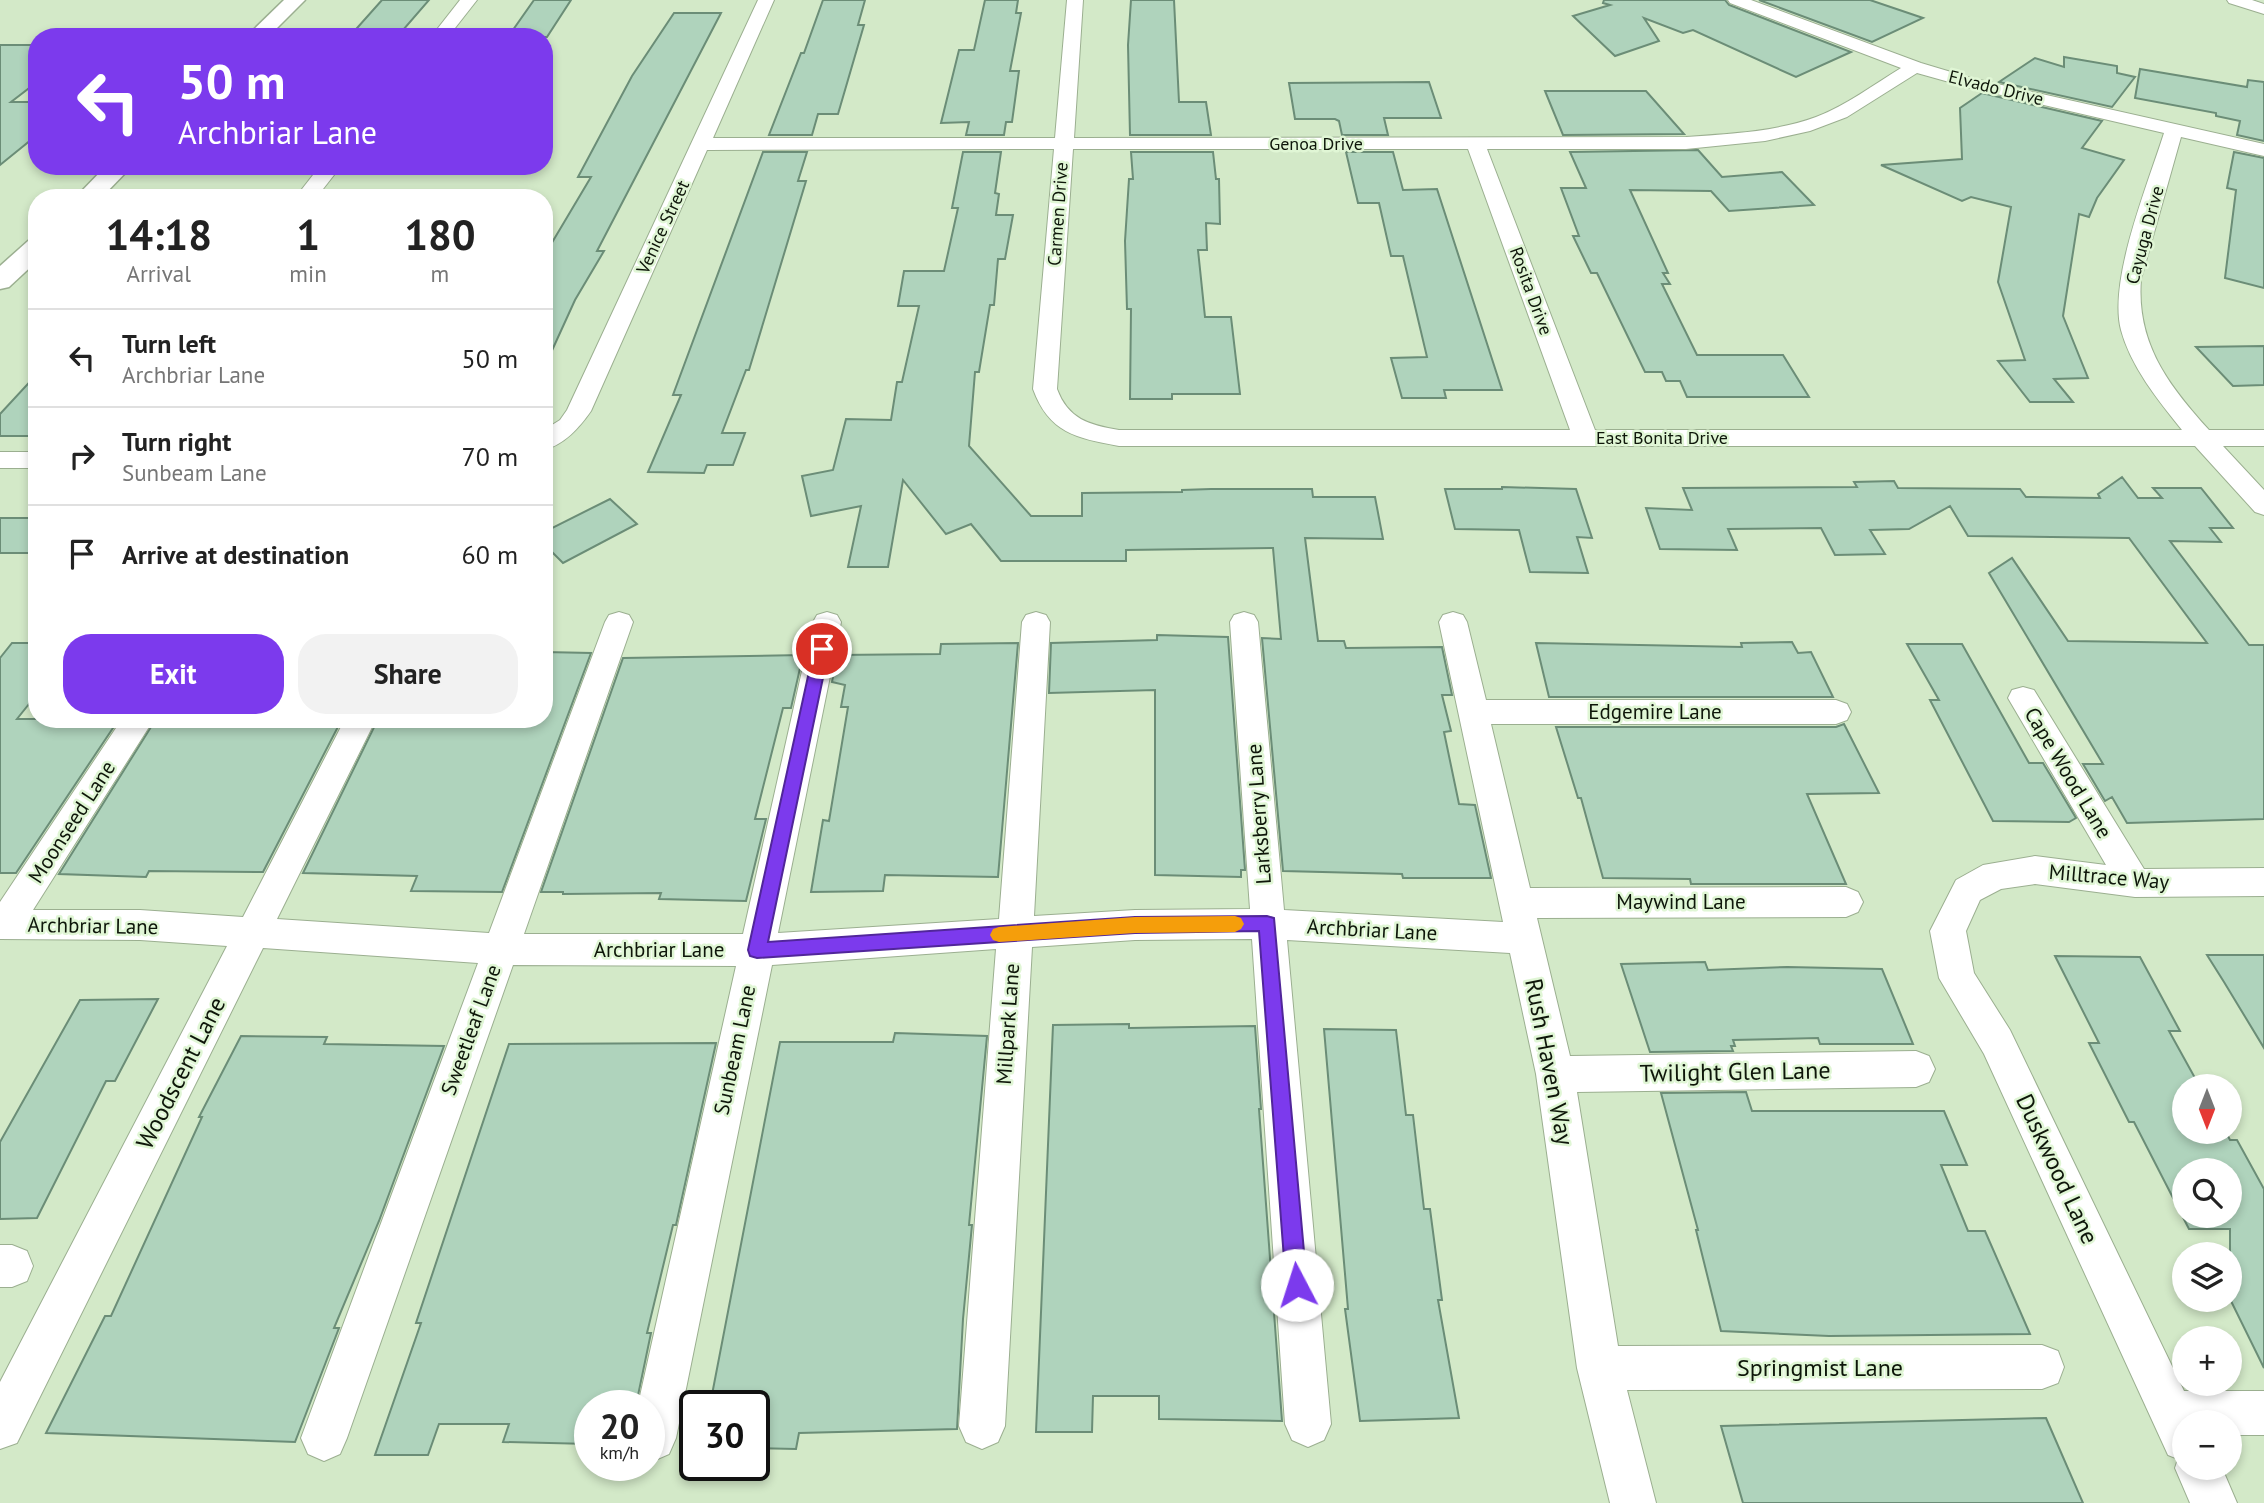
<!DOCTYPE html>
<html lang="en">
<head>
<meta charset="utf-8">
<style>
  :root { --surface:#fff; --page:#f2f2f2; --text:#222; --muted:#767676; --line:#e0e0e0; --accent:#7c3aed }
  body { margin:0; font-family:"PT Sans",sans-serif; background:var(--page); color:var(--text); height:100vh; display:flex; flex-direction:column; font-size:26px; white-space:nowrap }
  * { box-sizing:border-box; margin:0 }
  p { font-size:23px; color:var(--muted) }
  .icon { flex:none; width:38px; height:38px; fill:none; stroke:currentColor; stroke-width:2; stroke-linecap:round; stroke-linejoin:round }
  .map { position:relative; flex:1; overflow:hidden }
  .drawer { position:absolute; left:28px; top:189px; width:525px; height:539px; display:flex; flex-direction:column; background:var(--surface); border-radius:28px; box-shadow:0 4px 10px #0003 }
  .drawer>* { flex:none }
  .banner { position:absolute; left:28px; top:28px; width:525px; height:147px; border-radius:28px; box-shadow:0 4px 10px #0003; background:#7c3aed; color:#fff; overflow:hidden }
  .needle { width:46px; rotate:180deg }
  .fabs { position:absolute; left:2172px; top:1074px; display:grid; gap:14px }
  .fabs a { display:grid; place-items:center; width:70px; height:70px; border-radius:50%; background:var(--surface); box-shadow:0 4px 10px #0003; font-size:35px }
  .speed { position:absolute; left:574px; top:1390px; display:flex; gap:14px; font-size:35px; font-weight:700; text-align:center }
  .speed>* { display:grid; place-content:center; width:91px; height:91px; border-radius:50%; background:var(--surface); box-shadow:0 4px 10px #0003; line-height:1 }
  .speed small { font-size:18px; font-weight:400 }
  .speed .limit { border:4px solid #111; border-radius:10px; background:#fff; color:#111 }
  .pin { position:absolute; display:grid; place-items:center; width:60px; height:60px; color:#fff; margin:-30px; border:4px solid #fff; border-radius:50%; box-shadow:0 2px 7px #0007 }
  .me { position:absolute; width:77px; margin:-38px; rotate:355deg; stroke-linejoin:round; filter:drop-shadow(0 0 5px #0008) }
  .turn { display:flex; align-items:center; gap:24px; height:147px; padding:0 35px; font-size:32px }
  .turn .icon { width:91px; height:91px; stroke-width:2.5 }
  .turn b { display:block; font-size:49px; line-height:60px }
  .eta { display:flex; justify-content:space-evenly; align-items:center; height:119px; text-align:center }
  .eta b { font-size:42px; font-weight:800; line-height:49px }
  .cta { display:flex; gap:14px; margin-top:auto; padding:14px 35px }
  .cta a { flex:1; height:80px; border-radius:28px; background:var(--accent); color:#fff; font-size:28px; font-weight:800; line-height:80px; text-align:center }
  .cta a+a { background:var(--page); color:var(--text) }
  ul { padding:0; list-style:none }
  li { display:flex; align-items:center; gap:21px; height:98px; padding:0 35px; border-top:2px solid var(--line) }
  li div { flex:1 }
  li b { display:block; font-size:26px }
  li em { font-style:normal }
  .map>svg:first-child { display:block }
</style>
</head>
<body>
<div class="map">
<svg width="2264" height="1503" viewBox="0 0 2264 1503">
  <rect width="100%" height="100%" fill="#d3e9c8"/>
  <g fill="#afd3bc" stroke="#6b8d77" stroke-width="2" fill-rule="evenodd">
    <path d="M382,0H429L397,37H349Z"/>
    <path d="M534,0H571L547,37H508Z"/>
    <path d="M823,0H865L858,25H864L838,114H818L812,135H769L801,53H804Z"/>
    <path d="M985,0H1018L1016,13H1021L1010,71H1019L1012,122H1006L1004,135H966L969,122L941,123L959,50H974Z"/>
    <path d="M1131,0H1174L1179,102H1206L1211,135H1130L1128,45Z"/>
    <path d="M1604,0H1725L1729,5L1851,52L1796,77L1693,30L1683,33L1644,18L1659,41L1615,56L1573,16L1610,5L1603,3Z"/>
    <path d="M1759,0H1870L1923,18L1872,42Z"/>
    <path d="M674,13H721L597,251H604L575,300L544,368V256L591,177H578L632,76Z"/>
    <path d="M0,45H37V82L11,102H37V135L0,165Z"/>
    <path d="M2064,57L2117,66V73L2135,77L2112,107L1999,82L2035,58L2064,67Z"/>
    <path d="M2140,69L2247,87L2248,80L2264,82V141L2237,135L2240,121L2216,116V113L2135,98Z"/>
    <path d="M1429,82L1441,118H1384L1388,135H1342L1339,121L1335,119H1295L1289,83Z"/>
    <path d="M1545,91H1646L1684,134L1563,135Z"/>
    <path d="M1982,93L2102,121L2082,148L2124,160L2097,198L2089,217L2079,214L2063,316L2088,378L2054,379L2073,402H2030L1998,361L2025,360L1998,282L2011,207L1971,197L1962,201L1881,165L1962,159L1960,108Z"/>
    <path d="M1698,150L1722,177L1782,172L1814,205L1729,211L1711,191L1630,190L1668,273H1663L1670,284H1662L1697,355H1783L1809,397H1687L1680,381H1666L1662,372H1645L1597,273H1591L1573,236H1579L1561,188H1586L1570,152Z"/>
    <path d="M763,152H807L798,181H806L749,370H746L722,433H745L733,465H707L704,473L648,472L681,395H673Z"/>
    <path d="M963,152H1001L995,193L999,194L996,215H1013L1005,259H998L994,305H990L979,372H975L969,446L1031,516H1082V493L1182,492V490L1211,489H1312L1313,497H1375L1383,539L1305,538L1318,641H1344L1346,648L1442,647L1452,695H1442L1451,731L1444,732L1459,804L1475,805L1491,878H1403L1402,874L1283,871L1262,638L1281,639L1273,548L1126,550V561H1001L971,524L946,534L903,480L888,567H848L861,506L811,516L802,476L833,470L846,419L891,420L897,382H902L919,306H898L904,271H944L958,208H952Z"/>
    <path d="M1131,152H1213L1216,179H1219L1220,224L1206,223L1207,250H1198L1205,317H1231L1240,394H1172V399H1130L1131,309H1127L1125,241L1129,179H1133Z"/>
    <path d="M1346,152H1393L1403,190L1437,189L1502,390H1444L1446,398H1402L1391,358L1427,357L1403,256H1391L1379,203H1358Z"/>
    <path d="M2234,152L2264,158V288L2225,278L2236,190L2227,188Z"/>
    <path d="M2264,346V385L2233,386L2196,347Z"/>
    <path d="M37,374V436H0V414Z"/>
    <path d="M2122,477L2138,498H2162L2153,488H2201L2233,528H2210L2221,542L2170,541L2249,645H2264V819L2127,823L2112,797L2105,801L2083,764H2103L1989,573L2012,558L2068,641L2207,643L2129,538L1968,536L1950,506L1909,529L1870,530L1885,554L1835,555L1821,528L1728,529L1737,550L1660,549L1646,508L1692,510L1683,488L1857,487L1854,482L1894,481L1898,488L2020,489L2026,497L2100,498L2098,494Z"/>
    <path d="M1502,487L1576,489L1592,538L1577,537L1588,573L1530,572L1519,530L1455,529L1445,489H1502Z"/>
    <path d="M610,499L637,524L563,563L544,544V532Z"/>
    <rect x="0" y="518" width="37" height="35"/>
    <path d="M1157,635L1228,637L1245,870H1241V877L1155,875V690L1049,693L1051,643L1157,640Z"/>
    <path d="M1792,642L1798,653L1811,652L1833,697H1549L1536,643L1742,647L1741,643Z"/>
    <path d="M12,643H37V694L17,719H119L16,873H0V658Z"/>
    <path d="M1018,643L998,877L885,875L883,891L811,892L823,820L829,821L848,707H841L845,685L832,682L837,655L940,654L941,644Z"/>
    <path d="M1907,644H1962L2029,763H2043L2076,818L2069,822L1993,821L1930,700H1939Z"/>
    <path d="M544,652L591,653L502,892L411,891L417,876L303,873L378,719H544Z"/>
    <path d="M803,655L791,708H783L755,819H766L746,901L659,899L661,893L563,894V892H541L623,658Z"/>
    <path d="M156,719H342L263,872L149,871L146,877L59,874Z"/>
    <path d="M1844,724L1879,793L1807,794L1846,884H1691L1690,879L1603,878L1581,798H1578L1556,727H1836Z"/>
    <path d="M2207,955H2264V1048L2224,982Z"/>
    <path d="M2055,956L2140,957L2180,1031H2169L2200,1087H2184V1132H2226L2230,1140H2237L2264,1189V1368L2230,1299V1229H2189L2134,1122H2129L2089,1043H2099ZM2184,1171H2230V1216H2184Z"/>
    <path d="M1705,962L1708,970L1787,967L1882,969L1913,1044H1820L1818,1038L1733,1040L1735,1046H1731L1733,1051L1650,1052L1621,964Z"/>
    <path d="M158,999L115,1081H106L37,1218L0,1219V1142L80,1000Z"/>
    <path d="M1129,1024V1028L1255,1026L1261,1109H1259L1282,1421L1159,1419V1396H1093L1092,1432H1036L1053,1025Z"/>
    <path d="M1324,1029L1396,1030L1406,1115H1413L1424,1209H1430L1442,1300H1438L1459,1418L1360,1421L1345,1309H1348Z"/>
    <path d="M895,1033L987,1036L969,1225H972L963,1319L957,1429L799,1433L796,1449L754,1448V1405H710L780,1042H893Z"/>
    <path d="M241,1036L327,1037L324,1044L444,1046L379,1221L334,1328H339L295,1442L46,1433L105,1316H111L202,1117H199Z"/>
    <path d="M716,1043L676,1225H673L647,1333H651L636,1405H590V1444L503,1442L509,1424H439L428,1455H375L421,1323H416L509,1044Z"/>
    <path d="M1746,1092L1752,1111H1944L1967,1165H1941L1968,1231H1985L2030,1334L1829,1336L1721,1331L1696,1230H1698L1661,1093Z"/>
    <path d="M2046,1418L2083,1503H1743L1721,1426Z"/>
  </g>
  <g fill="none" stroke-linecap="round" stroke-linejoin="round">
    <g stroke="#9baf90" stroke-width="2">
      <g id="street">
        <path d="M460,0H477L448,37H431Z"/>
        <path d="M758,0H774L713,138H1055L1067,0H1083L1074,138L1686,137C1729,134 1775,132 1816,117C1847,105 1873,85 1901,68L1730,3L1728,0H1751L1921,63L1971,78L2264,144V156L2181,137L2141,279C2136,343 2168,385 2209,430H2264V446H2223L2264,490V515L2255,512L2195,446H1119C1076,438 1049,433 1033,389L1054,149L707,150L591,411C579,428 565,444 544,450V430L560,420L567,410ZM1917,73L1967,87L2164,133C2148,184 2108,280 2121,330C2131,367 2158,400 2182,430H1595L1487,149H1686L1765,141L1810,131L1847,117ZM1073,149H1468L1570,430H1119C1089,425 1068,419 1057,389Z"/>
        <path d="M2227,0H2252L2264,4V14L2229,3Z"/>
        <path d="M320,166H341L316,198H295Z"/>
        <rect x="0" y="452" width="37" height="16"/>
        <path d="M619,612L629,615L633,622L524,934H743L813,622L817,615L827,612L837,615L841,622L778,933L999,919L1022,622L1026,615L1036,612L1046,615L1050,622L1034,916L1135,910L1250,909L1230,622L1234,615L1244,612L1254,615L1258,622L1284,910L1503,922L1439,622L1443,615L1453,612L1463,615L1467,622L1486,700H1836L1847,704L1851,712L1847,720L1836,724H1491L1530,888L1846,887L1858,892L1863,902L1858,912L1846,917L1537,918L1570,1056L1916,1051L1929,1056L1935,1069L1929,1082L1916,1087L1577,1092L1618,1346L2042,1345L2058,1351L2064,1367L2058,1383L2042,1389L1627,1390L1656,1503H1610L1577,1368L1536,1074L1510,953L1287,940L1331,1424L1324,1440L1308,1447L1292,1440L1285,1424L1252,939L1135,940L1032,947L1005,1426L998,1442L982,1449L966,1442L959,1426L996,949L772,965L676,1438L669,1454L653,1461L649,1459V1405H638L736,966L513,965L347,1438L340,1454L324,1461L308,1454L301,1438L478,963L263,948L17,1443L0,1449V1382L227,946L140,940L0,939V902L122,719H154L33,910H140L243,917L345,719H376L277,919L489,933L605,622L609,615Z"/>
        <path d="M2023,687L2034,690L2144,869L2264,868V896L2135,897L2035,884L2001,889L1980,900L1966,931L1974,973L2010,1030L2184,1391H2264V1435H2230V1423H2184V1468H2222L2237,1503H2190L2175,1468L2178,1459L2168,1455L1984,1054L1939,978L1930,931L1956,880L1983,865L2035,856L2106,865L2008,698L2012,690Z"/>
        <path d="M0,1245H12L27,1251L33,1266L27,1281L12,1287H0Z"/>
      </g>
    </g>
    <g stroke="#9baf90" stroke-width="3">
      <g id="secondary">
        <path d="M284,0H305L268,37H246Z"/>
        <path d="M106,166H132L101,198H75Z"/>
        <path d="M37,238V261L9,287L0,289V266L28,241Z"/>
      </g>
    </g>
    <use href="#street" fill="#fff" fill-rule="evenodd"/>
    <use href="#secondary" fill="#fff" fill-rule="evenodd"/>
  </g>
  <path fill="#7c3aed" stroke="#51269a" stroke-width="2" d="M822,644L829,649L768,942L1135,917L1267,916L1274,918L1307,1285L1304,1293L1297,1296L1289,1293L1286,1285L1259,931L1135,933L757,958L750,956L748,950L814,649Z"/>
  <path fill="#f59e0b" d="M1235,916L1241,918L1244,924L1241,929L1235,932L1135,933L999,942L993,940L990,935L993,929L999,927L1135,917Z"/>
  <g text-anchor="middle" stroke-width="5" stroke-linejoin="round" paint-order="stroke">
    <g font-size="18" fill="#0e160a" stroke="#e0f6d5">
      <text transform="translate(1996 88) rotate(14)" y="6">Elvado Drive</text>
      <text x="1316" y="150">Genoa Drive</text>
      <text transform="translate(1058 214) rotate(-86)" y="6">Carmen Drive</text>
      <text transform="translate(663 227) rotate(-65)" y="6">Venice Street</text>
      <text transform="translate(2145 235) rotate(-75)" y="6">Cayuga Drive</text>
      <text transform="translate(1531 291) rotate(70)" y="6">Rosita Drive</text>
      <text x="1662" y="444">East Bonita Drive</text>
    </g>
    <g font-size="21" fill="#0e160a" stroke="#e0f6d5">
      <text x="1655" y="719">Edgemire Lane</text>
      <text transform="translate(2068 773) rotate(59)" y="7">Cape Wood Lane</text>
      <text transform="translate(1259 814) rotate(-94)" y="7">Larksberry Lane</text>
      <text transform="translate(72 822) rotate(-57)" y="7">Moonseed Lane</text>
      <text transform="translate(2109 877) rotate(5)" y="7">Milltrace Way</text>
      <text x="1681" y="909">Maywind Lane</text>
      <text transform="translate(93 926) rotate(1)" y="7">Archbriar Lane</text>
      <text transform="translate(1372 930) rotate(3)" y="7">Archbriar Lane</text>
      <text x="659" y="957">Archbriar Lane</text>
      <text transform="translate(1008 1024) rotate(-86)" y="7">Millpark Lane</text>
      <text transform="translate(471 1030) rotate(-70)" y="7">Sweetleaf Lane</text>
      <text transform="translate(735 1050) rotate(-78)" y="7">Sunbeam Lane</text>
    </g>
    <g font-size="24" fill="#0e160a" stroke="#e0f6d5">
      <text transform="translate(1549 1062) rotate(79)" y="8">Rush Haven Way</text>
      <text transform="translate(1735 1072) rotate(-1)" y="8">Twilight Glen Lane</text>
      <text transform="translate(181 1073) rotate(-63)" y="8">Woodscent Lane</text>
      <text transform="translate(2057 1169) rotate(65)" y="8">Duskwood Lane</text>
      <text x="1820" y="1376">Springmist Lane</text>
    </g>
  </g>
</svg>
<div class="fabs">
<a><svg class="needle" viewBox="-14 -14 28 28"><path d="M0-13l5 13h-10z" fill="#e53935"/><path d="M0 13l5-13h-10z" fill="#767676"/></svg></a>
<a><svg class="icon" aria-label="search" viewBox="0 0 24 24"><circle cx="10" cy="10" r="6"/><path d="M15 15l6 6"/></svg></a>
<a><svg class="icon" aria-label="layers" viewBox="0 0 24 24"><path d="M12 4l9 5-9 5-9-5zM3 14l9 5 9-5"/></svg></a>
<a>+</a>
<a>−</a>
</div>
<div class="speed"><div>20<small>km/h</small></div><div class="limit">30</div></div>
<div class="pin" style="left:822px;top:649px;background:#d93025"><svg class="icon" aria-label="arrive" viewBox="0 0 24 24"><path d="M6 21V4h12l-3 4 3 4H6"/></svg></div>
<svg class="me" style="left:1297px;top:1285px" viewBox="-20 -20 40 40"><circle r="19" fill="#fff"/><path d="M0-13L10 11 0 6-10 11z" fill="#7c3aed"/></svg>
<div class="banner">
<div class="turn"><svg class="icon" aria-label="left" viewBox="0 0 24 24"><path d="M17 20v-9H6M10 6l-5 5 5 5"/></svg><div><b>50 m</b>Archbriar Lane</div></div>
</div>
<section class="drawer">
<div class="eta">
<div><b>14:18</b><p>Arrival</p></div>
<div><b>1</b><p>min</p></div>
<div><b>180</b><p>m</p></div>
</div>
<ul>
<li><svg class="icon" aria-label="left" viewBox="0 0 24 24"><path d="M17 20v-9H6M10 6l-5 5 5 5"/></svg><div><b>Turn left</b><p>Archbriar Lane</p></div><em>50 m</em></li>
<li><svg class="icon" aria-label="right" viewBox="0 0 24 24"><path d="M7 20v-9h11M14 6l5 5-5 5"/></svg><div><b>Turn right</b><p>Sunbeam Lane</p></div><em>70 m</em></li>
<li><svg class="icon" aria-label="arrive" viewBox="0 0 24 24"><path d="M6 21V4h12l-3 4 3 4H6"/></svg><div><b>Arrive at destination</b></div><em>60 m</em></li>
</ul>
<div class="cta"><a>Exit</a><a>Share</a></div>
</section>
</div>
</body>
</html>
